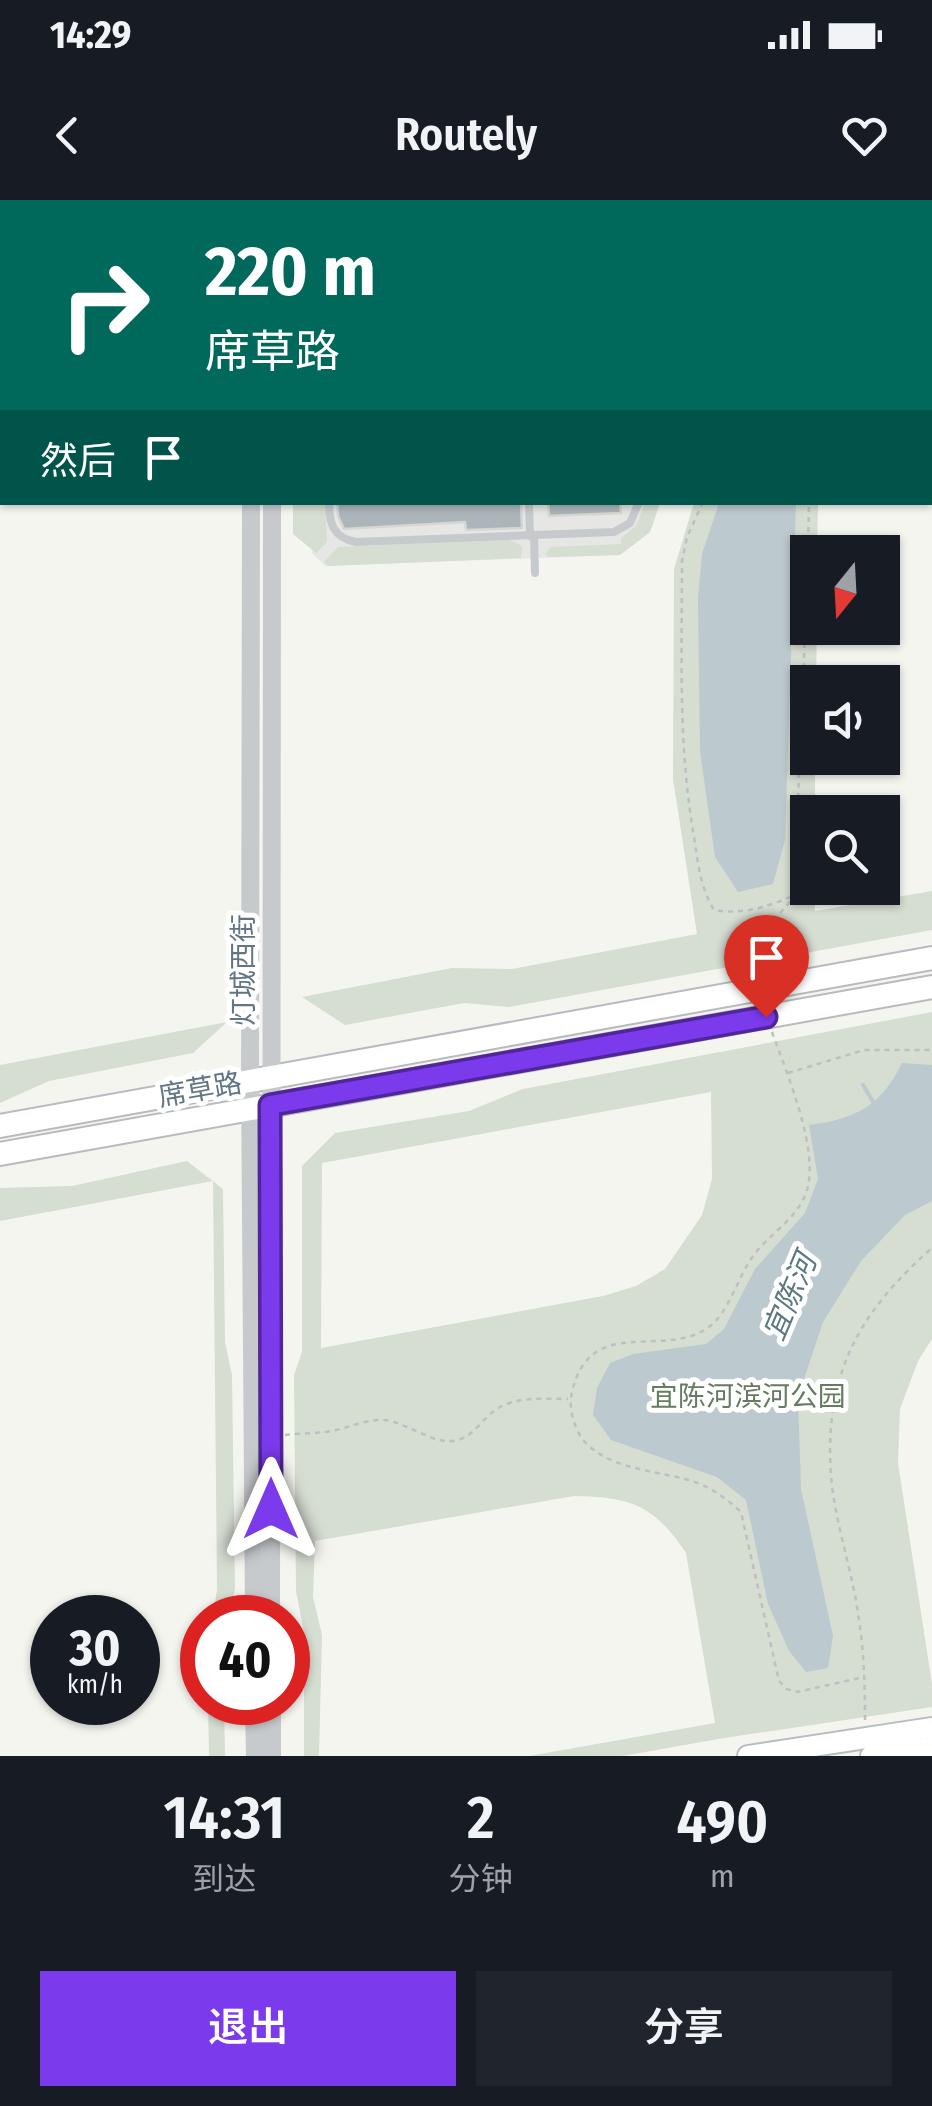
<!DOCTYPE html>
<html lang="zh">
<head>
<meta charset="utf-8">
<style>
  :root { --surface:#171b24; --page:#20242c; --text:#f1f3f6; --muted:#9ea1a6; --accent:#7c3aed }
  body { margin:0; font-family:"Fira Sans Condensed","Noto Sans SC",sans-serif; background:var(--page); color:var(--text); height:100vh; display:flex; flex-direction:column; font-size:38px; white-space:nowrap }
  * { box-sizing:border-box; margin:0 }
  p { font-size:32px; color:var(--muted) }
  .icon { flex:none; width:55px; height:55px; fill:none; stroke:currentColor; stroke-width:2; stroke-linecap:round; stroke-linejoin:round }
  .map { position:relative; height:1556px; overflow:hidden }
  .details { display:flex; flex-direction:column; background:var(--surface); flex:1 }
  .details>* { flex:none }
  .guide { position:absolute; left:0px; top:0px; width:932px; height:305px; box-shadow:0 2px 8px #0004; background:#00695c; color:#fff; overflow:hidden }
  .needle { width:65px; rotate:198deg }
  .buttons { position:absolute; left:790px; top:335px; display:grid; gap:20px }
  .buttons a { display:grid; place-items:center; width:110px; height:110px; border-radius:0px; background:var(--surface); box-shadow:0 2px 8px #0004; font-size:50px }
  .speed { position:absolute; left:30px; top:1395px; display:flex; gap:20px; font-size:50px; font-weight:700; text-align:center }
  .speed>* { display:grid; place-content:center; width:130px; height:130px; border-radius:50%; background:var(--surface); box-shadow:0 2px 8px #0004; line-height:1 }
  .speed small { font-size:25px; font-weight:400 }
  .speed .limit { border:15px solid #d22; background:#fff; color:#111 }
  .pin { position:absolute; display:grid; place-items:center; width:85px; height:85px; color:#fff; margin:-102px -42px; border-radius:50% 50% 50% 0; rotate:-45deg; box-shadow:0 0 10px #0007 }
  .pin .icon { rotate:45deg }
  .me { position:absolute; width:110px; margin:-55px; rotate:0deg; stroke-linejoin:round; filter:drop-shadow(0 0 8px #0008) }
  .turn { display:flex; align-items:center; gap:35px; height:210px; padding:0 40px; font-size:45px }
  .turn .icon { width:130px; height:130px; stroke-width:2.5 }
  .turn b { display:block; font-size:70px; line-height:85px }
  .then { display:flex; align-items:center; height:95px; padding:0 40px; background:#0003; gap:20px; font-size:38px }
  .eta { display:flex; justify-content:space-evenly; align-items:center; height:170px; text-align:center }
  .eta b { font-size:60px; font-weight:600; line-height:70px }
  .cta { display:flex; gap:20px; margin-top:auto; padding:20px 40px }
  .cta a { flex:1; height:115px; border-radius:0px; background:var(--accent); color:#fff; font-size:40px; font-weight:600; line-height:115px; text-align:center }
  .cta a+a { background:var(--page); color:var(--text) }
  .status { display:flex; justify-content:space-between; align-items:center; height:70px; padding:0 50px; background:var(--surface); direction:ltr }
  .status svg { height:28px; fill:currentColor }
  header { display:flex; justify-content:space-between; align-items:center; height:130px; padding:0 40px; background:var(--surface); font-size:45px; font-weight:600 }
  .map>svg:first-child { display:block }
</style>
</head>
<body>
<div class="status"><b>14:29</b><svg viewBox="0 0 49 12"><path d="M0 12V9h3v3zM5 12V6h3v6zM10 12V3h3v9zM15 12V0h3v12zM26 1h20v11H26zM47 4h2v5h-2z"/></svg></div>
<header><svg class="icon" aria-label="back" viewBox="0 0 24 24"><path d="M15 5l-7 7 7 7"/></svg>Routely<svg class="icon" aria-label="heart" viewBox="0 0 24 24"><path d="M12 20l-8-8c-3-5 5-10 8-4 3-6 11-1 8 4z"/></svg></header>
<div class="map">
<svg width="932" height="1556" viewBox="0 0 932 1556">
  <rect width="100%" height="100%" fill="#f5f5f0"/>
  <g fill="#e6e7e4">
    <path d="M322,0H694L322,2Z"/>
    <path d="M312,303H660L650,332L620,355L325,366L312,353Z"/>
  </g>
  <g fill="#d6ddd1" fill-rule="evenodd">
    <path d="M293,303H325L327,342L316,353L293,334Z"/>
    <path d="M645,303H660L650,332L620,355L549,357L545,354L551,347L621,344V338L636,326Z"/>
    <path d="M694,303H818L817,352H808V428H817L816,482H808V558H815V612H808V688H814L815,711L932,691V730L509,807L464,803L345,825L302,797L452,768L512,769L697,734L673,579L674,369Z"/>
    <path d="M510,340L522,346L521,358L328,366L324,362L338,347Z"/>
    <path d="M932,812V1139L918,1161L900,1209L898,1263L932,1484V1507L718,1539L623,1556H529L715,1523L686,1353C654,1305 631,1297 574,1296L315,1341L313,1397L322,1435L319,1556H304V1433L296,1391L294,1175L302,1152V966L335,933L469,911L523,889ZM711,892L712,979L702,1015L665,1069L636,1086L603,1096L321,1148L322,963Z"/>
    <path d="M227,822L193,853L49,881L0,903V865Z"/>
    <path d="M187,961L223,989L225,1142L232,1175L235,1388L230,1417H213L217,1389L213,981L0,1021V988L72,986Z"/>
    <path d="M208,1503H224L225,1556H209Z"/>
  </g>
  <g fill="#bcc9ce">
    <path d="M719,303H796L785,640L773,684L738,692L715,657L700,551L698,398L702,354Z"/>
    <path d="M902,863L932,865V1001L905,1015L861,1061L823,1122L798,1197L801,1289L833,1436L828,1468L806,1472L789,1451L768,1404L746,1300L717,1277L611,1240L593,1215L597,1188L610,1163L633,1154L706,1144L724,1129L755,1069L805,1013L818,979L809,925C856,919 881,906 902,863Z"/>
  </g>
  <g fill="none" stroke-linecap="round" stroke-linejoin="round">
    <path stroke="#bcc9ce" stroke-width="4" d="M863,885L875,905"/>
  </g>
  <g fill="#acb5ba" stroke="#d6d6d3" stroke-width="2.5">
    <path d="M337,302H521L522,328L466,330L465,322L344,329L338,316Z"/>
    <path d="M548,302H620L621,313L549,316Z"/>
  </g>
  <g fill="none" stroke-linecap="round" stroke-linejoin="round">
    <g stroke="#b6bcc0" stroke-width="24">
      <g id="secondary">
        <path d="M930,108H932"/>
        <path d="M0,143H2"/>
        <path d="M748,1556L932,1528"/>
        <path d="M871,1556L932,1548"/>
      </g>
    </g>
    <g stroke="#b7bbbf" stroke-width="26">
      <g id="primary">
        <path d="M0,926L932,758"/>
        <path d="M0,954L932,787"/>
      </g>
    </g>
    <g stroke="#bdc0c2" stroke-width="2.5" stroke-dasharray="5 5" stroke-linecap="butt">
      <path d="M813,2L820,0"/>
      <path d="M930,70H932"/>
      <path d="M703,302L687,337L682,361C682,454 678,545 694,637C698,663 700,687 714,710C741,715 769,707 794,695"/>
      <path d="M808,352L809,302"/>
      <path d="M736,777C737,740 777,725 794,695L808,363"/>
      <path d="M772,832C786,872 821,952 806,993C797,1019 768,1035 753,1056C737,1078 730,1111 709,1127C664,1160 590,1113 572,1192C568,1207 574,1230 585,1242C613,1272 662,1270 698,1283C715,1290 728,1300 741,1312L779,1481L787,1489L797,1492L864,1477"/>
      <path d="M788,873L864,850H932"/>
      <path d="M285,1235C300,1233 317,1234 331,1231C349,1228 365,1219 384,1220C408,1222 435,1247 458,1240C476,1235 484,1215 500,1207C521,1196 545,1199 568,1199"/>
      <path d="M865,1520C865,1486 864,1453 859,1420C853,1372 835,1324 831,1276C824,1175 858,1113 932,1048"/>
    </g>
    <g stroke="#c7cacd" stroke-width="8">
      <path d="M553,0V2"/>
      <path d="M162,2L164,0"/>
      <path d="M0,54L2,55"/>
      <path d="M329,302C329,323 333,338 356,342L614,332L630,323L639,302"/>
      <path d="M529,302L530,336"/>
      <path d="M534,336L535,373"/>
    </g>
    <g stroke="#c7cacd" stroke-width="18">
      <path d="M252,2V0"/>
      <path d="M273,2V0"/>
      <path d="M251,302L250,880L254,1418"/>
      <path d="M271,1418L272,302"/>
      <path d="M254,1502L255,1556"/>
      <path d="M272,1502V1556"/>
    </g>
    <use href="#secondary" stroke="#fff" stroke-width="20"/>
    <use href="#primary" stroke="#fff" stroke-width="22"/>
  </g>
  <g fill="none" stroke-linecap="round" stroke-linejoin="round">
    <g stroke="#51269a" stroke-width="25">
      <path id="route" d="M271,1309L270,905L766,817"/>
    </g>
    <use href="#route" stroke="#7c3aed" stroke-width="18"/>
  </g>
  <g text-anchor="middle" stroke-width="10" stroke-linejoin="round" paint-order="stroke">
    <g font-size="28" fill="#617585" stroke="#fff">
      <text transform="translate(243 770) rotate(-90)" y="10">灯城西街</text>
      <text transform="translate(200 889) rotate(-10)" y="10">席草路</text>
    </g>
    <g font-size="28" fill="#667b60" stroke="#fff">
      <text x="748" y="1206">宜陈河滨河公园</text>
    </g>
    <g font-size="30" font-style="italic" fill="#5c7883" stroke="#fff">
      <text transform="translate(790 1097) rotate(-67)" y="10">宜陈河</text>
    </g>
  </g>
</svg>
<div class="buttons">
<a><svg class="needle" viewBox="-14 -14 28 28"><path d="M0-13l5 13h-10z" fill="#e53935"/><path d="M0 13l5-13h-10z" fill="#9ea1a6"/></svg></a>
<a><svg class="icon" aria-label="sound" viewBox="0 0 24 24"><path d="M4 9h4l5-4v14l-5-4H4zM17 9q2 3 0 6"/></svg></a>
<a><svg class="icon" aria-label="search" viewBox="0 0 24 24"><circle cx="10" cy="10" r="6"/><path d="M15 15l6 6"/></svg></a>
</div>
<div class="speed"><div>30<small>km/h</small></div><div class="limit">40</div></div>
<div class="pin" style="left:766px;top:817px;background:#d93025"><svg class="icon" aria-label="arrive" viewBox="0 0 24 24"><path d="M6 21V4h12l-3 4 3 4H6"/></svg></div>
<svg class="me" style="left:271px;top:1309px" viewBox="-20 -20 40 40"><path d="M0-17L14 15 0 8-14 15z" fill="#7c3aed" stroke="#fff" stroke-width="4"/></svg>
<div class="guide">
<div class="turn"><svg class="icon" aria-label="right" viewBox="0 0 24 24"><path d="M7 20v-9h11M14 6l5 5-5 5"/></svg><div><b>220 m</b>席草路</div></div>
<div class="then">然后<svg class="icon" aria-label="arrive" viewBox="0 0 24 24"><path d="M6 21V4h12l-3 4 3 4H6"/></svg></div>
</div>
</div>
<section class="details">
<div class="eta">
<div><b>14:31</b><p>到达</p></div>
<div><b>2</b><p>分钟</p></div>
<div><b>490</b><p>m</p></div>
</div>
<div class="cta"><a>退出</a><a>分享</a></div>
</section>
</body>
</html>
